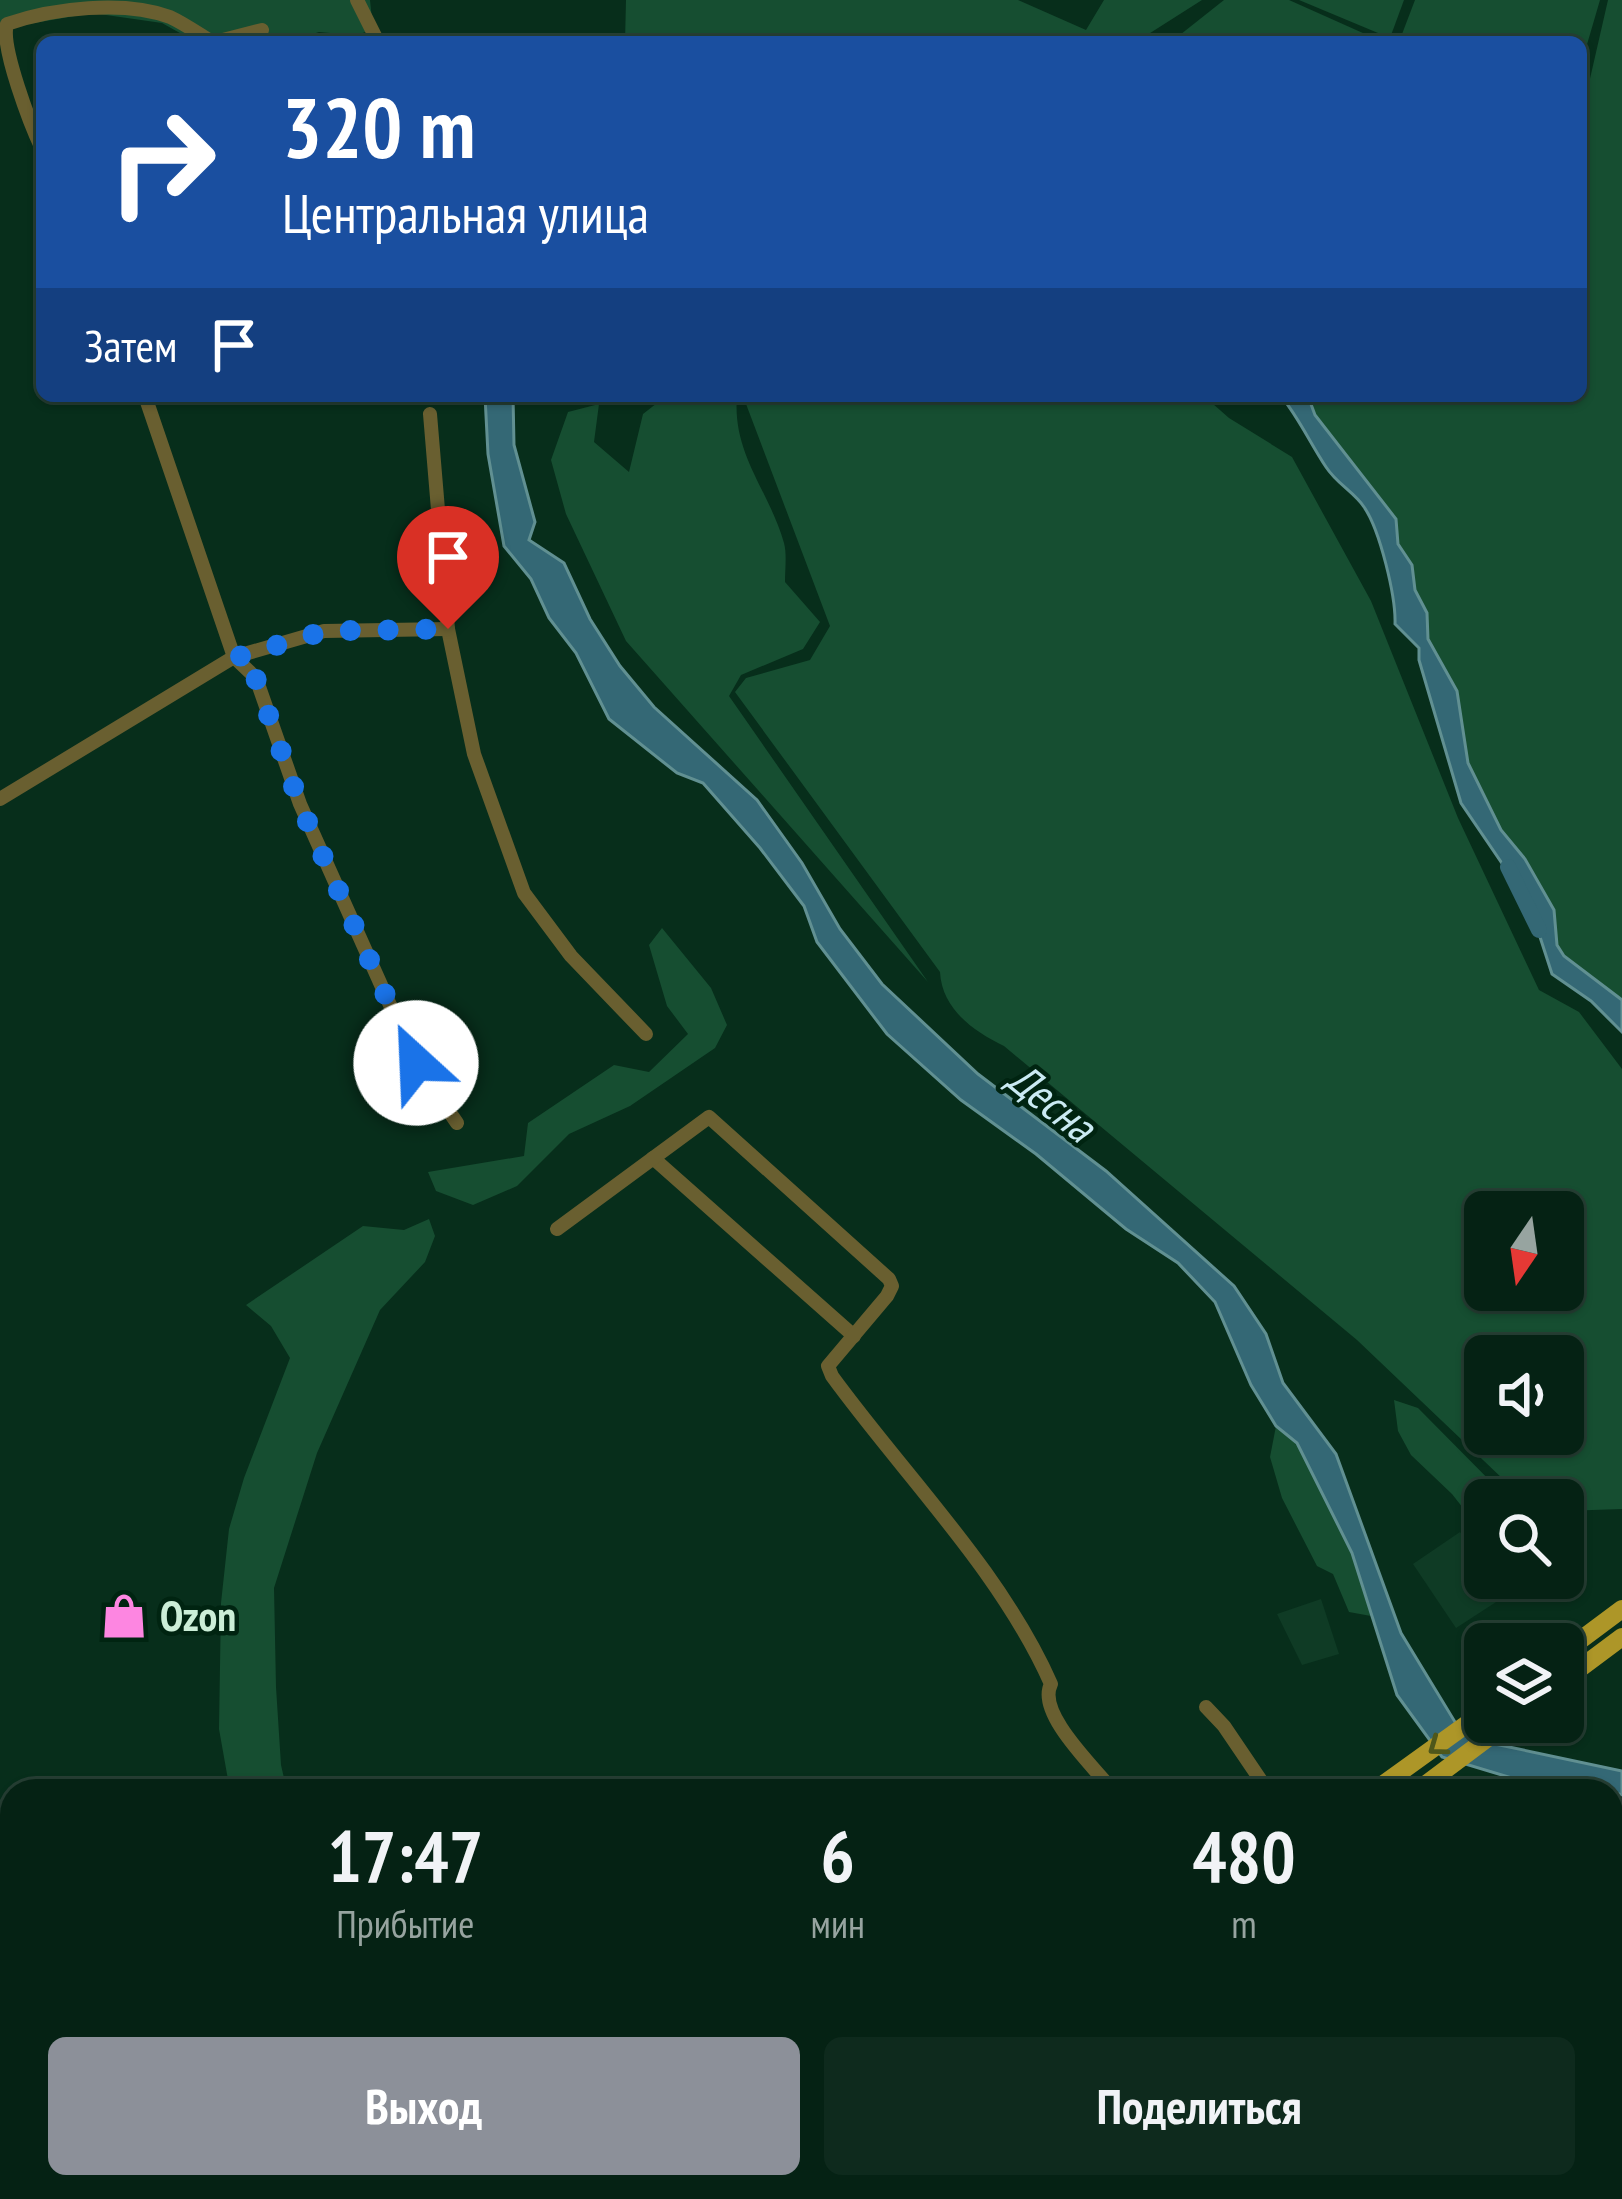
<!DOCTYPE html>
<html lang="ru">
<head>
<meta charset="utf-8">
<style>
  :root { --surface:#052214; --page:#0e2a1d; --text:#f1f3f6; --muted:#97a4a0; --line:#263f34; --accent:#8c9099 }
  body { margin:0; font-family:"PT Sans Narrow",sans-serif; background:var(--page); color:var(--text); height:100vh; display:flex; flex-direction:column; font-size:45px; white-space:nowrap }
  * { box-sizing:border-box; margin:0 }
  p { font-size:39px; color:var(--muted) }
  .icon { flex:none; width:66px; height:66px; fill:none; stroke:currentColor; stroke-width:2; stroke-linecap:round; stroke-linejoin:round }
  .map { position:relative; flex:1; overflow:hidden }
  .details { position:absolute; left:0px; top:1779px; width:1623px; height:420px; display:flex; flex-direction:column; background:var(--surface); border-radius:36px 36px 0 0; box-shadow:0 3px 9px #0004,0 0 0 3px var(--line) }
  .details>* { flex:none }
  .guide { position:absolute; left:36px; top:36px; width:1551px; height:366px; border-radius:18px; box-shadow:0 3px 9px #0004,0 0 0 3px var(--line); background:#1a4fa0; color:#fff; overflow:hidden }
  .needle { width:78px; rotate:193deg }
  .tools { position:absolute; left:1464px; top:1191px; display:grid; gap:24px }
  .tools a { display:grid; place-items:center; width:120px; height:120px; border-radius:18px; background:var(--surface); box-shadow:0 3px 9px #0004,0 0 0 3px var(--line); font-size:60px }
  .pin { position:absolute; display:grid; place-items:center; width:102px; height:102px; color:#fff; margin:-123px -51px; border-radius:50% 50% 50% 0; rotate:-45deg; box-shadow:0 0 12px #0007 }
  .pin .icon { rotate:45deg }
  .me { position:absolute; width:132px; margin:-66px; rotate:335deg; stroke-linejoin:round; filter:drop-shadow(0 0 9px #0008) }
  .turn { display:flex; align-items:center; gap:42px; height:252px; padding:0 48px; font-size:54px }
  .turn .icon { width:156px; height:156px; stroke-width:2.5 }
  .turn b { display:block; font-size:84px; line-height:102px }
  .then { display:flex; align-items:center; height:114px; padding:0 48px; background:#0003; gap:24px; font-size:45px }
  .eta { display:flex; justify-content:space-evenly; align-items:center; height:204px; text-align:center }
  .eta b { font-size:72px; font-weight:700; line-height:84px }
  .primary-button { display:flex; gap:24px; margin-top:auto; padding:24px 48px }
  .primary-button a { flex:1; height:138px; border-radius:18px; background:var(--accent); color:#fff; font-size:48px; font-weight:700; line-height:138px; text-align:center }
  .primary-button a+a { background:var(--page); color:var(--text) }
  .map>svg:first-child { display:block }
</style>
</head>
<body>
<div class="map">
<svg width="1622" height="2199" viewBox="0 0 1622 2199">
  <rect width="100%" height="100%" fill="#072e1b"/>
  <g fill="#0f3b25">
    <path d="M1460,1532L1485,1569V1578H1492L1496,1584L1502,1581L1510,1593L1456,1628L1413,1564Z"/>
    <path d="M1321,1599L1339,1654L1302,1665L1277,1614Z"/>
  </g>
  <g fill="#164e31" fill-rule="evenodd">
    <path d="M0,0H370L373,29L340,42H335L330,33L319,32L288,42L263,35L234,42H196L162,23L92,13L0,29Z"/>
    <path d="M626,0H1018L1086,30L1104,0H1202L1136,42H625Z"/>
    <path d="M1224,0H1289L1383,42H1171Z"/>
    <path d="M1299,0H1404L1390,38Z"/>
    <path d="M1415,0H1600L1581,65V42H1399Z"/>
    <path d="M1608,0H1622V1000L1564,956L1556,944L1554,910L1525,859L1501,830L1468,763L1457,691L1428,639L1427,613L1415,590L1412,565L1398,545L1396,519L1315,415L1308,396H1581V118Z"/>
    <path d="M666,396H737C732,454 769,490 784,543C787,554 785,569 785,582L820,622L803,649L741,675L729,696L928,982L626,641L566,514L551,460L568,412L599,404L594,442L629,472L643,414Z"/>
    <path d="M743,396H1204L1229,418L1292,457L1371,601L1458,818L1539,990L1579,1012L1622,1069V1509L1563,1511V1500H1525L1357,1340L1004,1046C973,1031 942,1009 940,972L735,692L746,678L810,660L830,626ZM1485,1212H1563V1290H1485ZM1485,1356H1563V1434H1485Z"/>
    <path d="M662,928L711,988L727,1025L715,1048L630,1106L569,1134L517,1186L473,1205L436,1191L428,1172L524,1156L528,1123L614,1065L649,1072L688,1034L667,1006L649,945Z"/>
    <path d="M429,1219L435,1236L425,1262L380,1310L317,1453L274,1588L276,1687L281,1765L287,1791H230L219,1729L221,1603L229,1529L244,1478L290,1358L271,1326L246,1305L363,1226L404,1230Z"/>
    <path d="M1394,1400L1418,1408L1509,1500H1485V1536L1452,1494L1411,1455L1398,1431Z"/>
    <path d="M1276,1426L1297,1443L1352,1553L1371,1616L1349,1612L1333,1574L1317,1566L1282,1498L1270,1457Z"/>
  </g>
  <g fill="#346875" stroke="#619092" stroke-width="3">
    <path d="M485,396H513L514,445L535,522L529,540L564,563L590,619L620,666L654,707L757,800L802,863L840,929L882,984L978,1074L1106,1171L1234,1286L1266,1334L1283,1383L1336,1454L1401,1633L1455,1722L1495,1744L1622,1771V1795L1611,1791L1545,1788L1442,1757L1397,1695L1352,1553L1297,1443L1276,1426L1251,1385L1215,1302L1178,1263L1126,1229L1036,1154L961,1100L887,1034L817,942L804,906L760,848L703,783L677,773L609,719L576,653L549,618L531,579L504,546L488,454Z"/>
    <path d="M1281,396H1308L1315,415L1396,519L1398,544L1412,565L1415,590L1427,613L1428,639L1457,691L1468,763L1501,830L1525,859L1554,910L1557,945L1564,956L1622,1000V1032L1591,1001L1552,974L1529,903L1461,803L1419,660V648L1395,624C1396,597 1380,530 1364,507C1354,492 1337,484 1326,467C1310,443 1299,418 1281,396Z"/>
  </g>
  <g fill="none" stroke-linecap="round" stroke-linejoin="round">
    <path stroke="#346875" stroke-width="16" d="M1508,867L1539,930"/>
    <g stroke="#695f30" stroke-width="14">
      <path d="M357,0L378,42"/>
      <path d="M215,42L262,30"/>
      <path d="M42,149C31,126 0,46 7,24C53,8 124,0 170,17C185,24 199,34 212,42"/>
      <path d="M145,396L234,657L256,678L300,804L416,1063L457,1123"/>
      <path d="M430,414L448,629L474,754L524,893L571,956L646,1034"/>
      <path d="M0,799L234,657L324,631L448,629"/>
      <path d="M653,1158L854,1336"/>
      <path d="M557,1229L709,1117L889,1279L892,1286L887,1296L828,1366L832,1376C904,1475 1001,1571 1051,1684C1036,1713 1094,1767 1113,1791"/>
      <path d="M1206,1707L1224,1726L1268,1791"/>
      <path d="M0,1902L12,1896"/>
      <path d="M1611,2077L1622,2095"/>
      <path d="M1395,2187L1403,2199"/>
    </g>
    <g stroke="#ad9628" stroke-width="18">
      <path d="M1563,1653L1622,1609"/>
      <path d="M1563,1681L1622,1637"/>
      <path d="M1374,1791L1485,1711"/>
      <path d="M1417,1791L1509,1722"/>
      <path d="M444,2199L464,2187"/>
      <path d="M498,2199L521,2187"/>
    </g>
  </g>
  <defs><path id="oneway-chevron" d="M-2-3.5L2.5 0L-2 3.5" fill="none" stroke-width="1.6" stroke-linecap="round" stroke-linejoin="round" transform="scale(3)"/></defs>
  <use stroke="#4e571b" href="#oneway-chevron" transform="translate(1437 1747) rotate(144)"/>
  <g fill="none" stroke-linecap="round" stroke-linejoin="round">
    <path stroke="#1a73e8" stroke-width="21" stroke-dasharray="0 37.8" d="M416,1063L300,805L256,679L234,658L325,631L448,629"/>
  </g>
  <defs>
    <g id="shop-bare" transform="scale(3.6)"><path d="M-5-2.5h2.3a2.7 3.5 0 0 1 5.4 0H5L5.5 6h-11ZM-1.5-2.5h3a1.5 2.3 0 0 0-3 0Z" fill="#fd86e1" stroke="#002411" stroke-width="2.5" paint-order="stroke"/></g>
  </defs>
  <g fill-rule="evenodd">
    <use href="#shop-bare" x="124" y="1616"/>
  </g>
  <g text-anchor="middle" stroke-width="9" stroke-linejoin="round" paint-order="stroke">
    <g font-size="42" font-weight="bold" fill="#cbeed7" stroke="#002411" text-anchor="start">
      <text x="160" y="1631">Ozon</text>
    </g>
    <g font-size="45" font-style="italic" fill="#caeaf3" stroke="#002411">
      <text transform="translate(1052 1102) rotate(39)" y="16">Десна</text>
    </g>
  </g>
</svg>
<div class="tools">
<a><svg class="needle" viewBox="-14 -14 28 28"><path d="M0-13l5 13h-10z" fill="#e53935"/><path d="M0 13l5-13h-10z" fill="#97a4a0"/></svg></a>
<a><svg class="icon" aria-label="sound" viewBox="0 0 24 24"><path d="M4 9h4l5-4v14l-5-4H4zM17 9q2 3 0 6"/></svg></a>
<a><svg class="icon" aria-label="search" viewBox="0 0 24 24"><circle cx="10" cy="10" r="6"/><path d="M15 15l6 6"/></svg></a>
<a><svg class="icon" aria-label="layers" viewBox="0 0 24 24"><path d="M12 4l9 5-9 5-9-5zM3 14l9 5 9-5"/></svg></a>
</div>
<div class="pin" style="left:448px;top:629px;background:#d93025"><svg class="icon" aria-label="arrive" viewBox="0 0 24 24"><path d="M6 21V4h12l-3 4 3 4H6"/></svg></div>
<svg class="me" style="left:416px;top:1063px" viewBox="-20 -20 40 40"><circle r="19" fill="#fff"/><path d="M0-13L10 11 0 6-10 11z" fill="#1a73e8"/></svg>
<div class="guide">
<div class="turn"><svg class="icon" aria-label="right" viewBox="0 0 24 24"><path d="M7 20v-9h11M14 6l5 5-5 5"/></svg><div><b>320 m</b>Центральная улица</div></div>
<div class="then">Затем<svg class="icon" aria-label="arrive" viewBox="0 0 24 24"><path d="M6 21V4h12l-3 4 3 4H6"/></svg></div>
</div>
<section class="details">
<div class="eta">
<div><b>17:47</b><p>Прибытие</p></div>
<div><b>6</b><p>мин</p></div>
<div><b>480</b><p>m</p></div>
</div>
<div class="primary-button"><a>Выход</a><a>Поделиться</a></div>
</section>
</div>
</body>
</html>
